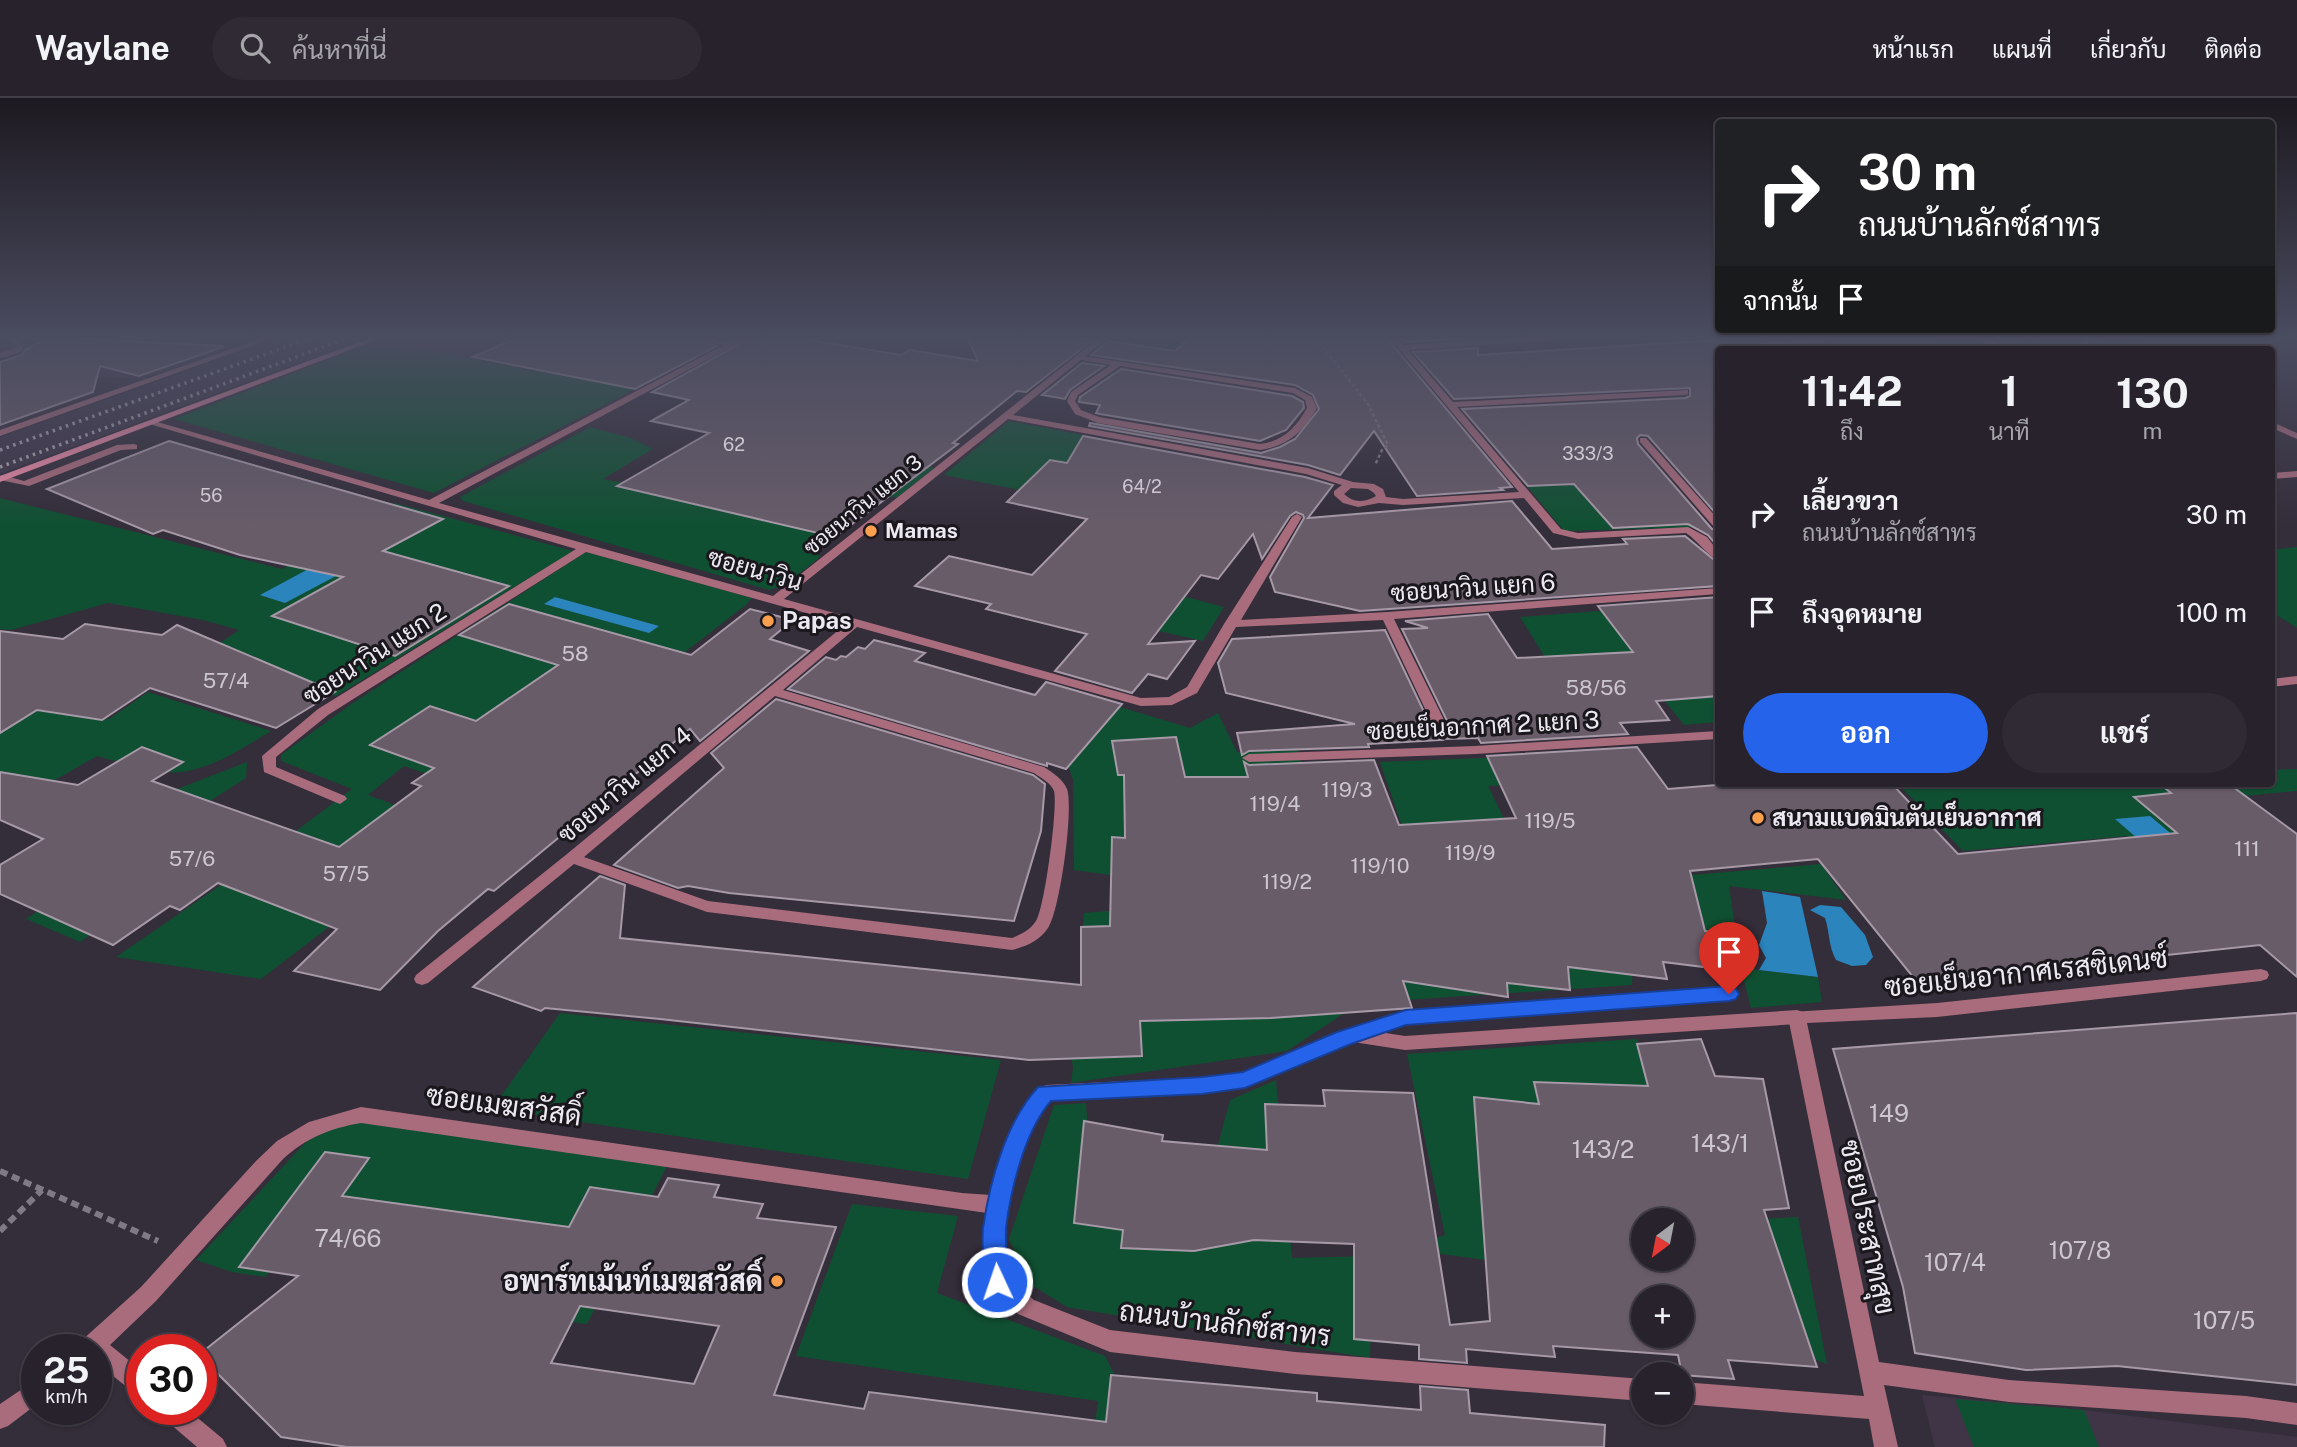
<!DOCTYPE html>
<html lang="th">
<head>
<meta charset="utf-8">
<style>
  :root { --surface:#27222c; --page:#2f2a34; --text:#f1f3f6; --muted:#a4a4a9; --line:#433f48; --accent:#2563eb }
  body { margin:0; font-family:"Public Sans",Sarabun,sans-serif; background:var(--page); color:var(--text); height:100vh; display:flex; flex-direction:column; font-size:26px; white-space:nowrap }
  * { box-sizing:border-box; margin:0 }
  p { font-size:23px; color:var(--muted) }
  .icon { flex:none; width:38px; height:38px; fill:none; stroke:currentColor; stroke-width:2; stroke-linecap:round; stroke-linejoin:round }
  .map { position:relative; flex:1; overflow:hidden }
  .side { position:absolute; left:1715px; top:248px; width:560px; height:441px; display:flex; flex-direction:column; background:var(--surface); border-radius:7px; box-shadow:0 2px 5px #0004,0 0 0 2px var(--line) }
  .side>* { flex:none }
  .guide { position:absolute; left:1715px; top:21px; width:560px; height:214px; border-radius:7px; box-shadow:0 2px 5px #0004,0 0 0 2px var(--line); background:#202124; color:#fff; overflow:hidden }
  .needle { width:46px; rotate:212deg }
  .tools { position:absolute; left:1631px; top:1110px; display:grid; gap:14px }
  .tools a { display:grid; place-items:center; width:63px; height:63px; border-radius:50%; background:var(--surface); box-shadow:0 2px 5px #0004,0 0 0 2px var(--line); font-size:35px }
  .speed { position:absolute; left:21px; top:1236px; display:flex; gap:14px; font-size:35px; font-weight:700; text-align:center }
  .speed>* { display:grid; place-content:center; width:91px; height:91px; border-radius:50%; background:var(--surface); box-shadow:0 2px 5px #0004,0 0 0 2px var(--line); line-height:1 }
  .speed small { font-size:18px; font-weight:400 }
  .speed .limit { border:10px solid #d22; background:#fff; color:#111 }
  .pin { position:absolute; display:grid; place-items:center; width:60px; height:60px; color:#fff; margin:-72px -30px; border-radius:50% 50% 50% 0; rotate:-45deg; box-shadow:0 0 7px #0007 }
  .pin .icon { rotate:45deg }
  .me { position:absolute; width:77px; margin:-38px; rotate:357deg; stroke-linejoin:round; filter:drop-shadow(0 0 5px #0008) }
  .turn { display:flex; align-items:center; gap:24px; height:147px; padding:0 28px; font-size:32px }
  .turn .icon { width:91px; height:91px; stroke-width:2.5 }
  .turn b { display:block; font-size:49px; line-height:60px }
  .then { display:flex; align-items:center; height:66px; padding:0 28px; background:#0003; gap:14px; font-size:26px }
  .eta { display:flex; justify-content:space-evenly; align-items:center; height:119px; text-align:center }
  .eta b { font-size:42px; font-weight:700; line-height:49px }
  .primary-button { display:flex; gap:14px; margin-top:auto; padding:14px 28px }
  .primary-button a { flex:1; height:80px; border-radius:42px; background:var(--accent); color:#fff; font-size:28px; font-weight:700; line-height:80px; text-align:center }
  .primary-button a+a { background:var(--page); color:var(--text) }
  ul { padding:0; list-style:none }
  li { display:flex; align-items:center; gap:21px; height:98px; padding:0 28px }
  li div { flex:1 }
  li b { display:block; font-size:26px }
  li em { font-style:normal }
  header { display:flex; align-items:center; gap:42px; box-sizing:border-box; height:98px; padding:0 35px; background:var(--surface); border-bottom:2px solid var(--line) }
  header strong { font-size:33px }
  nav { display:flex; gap:38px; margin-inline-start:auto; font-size:24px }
  .search { width:490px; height:63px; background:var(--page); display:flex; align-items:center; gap:18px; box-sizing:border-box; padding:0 24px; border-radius:38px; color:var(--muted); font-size:26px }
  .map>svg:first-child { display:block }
</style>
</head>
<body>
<header>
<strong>Waylane</strong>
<div class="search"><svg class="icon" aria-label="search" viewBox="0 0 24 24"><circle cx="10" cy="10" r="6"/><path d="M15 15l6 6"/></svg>ค้นหาที่นี่</div>
<nav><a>หน้าแรก</a><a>แผนที่</a><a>เกี่ยวกับ</a><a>ติดต่อ</a></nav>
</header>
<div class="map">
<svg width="2297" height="1349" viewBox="0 0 2297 1349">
  <rect width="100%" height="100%" fill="#342d3a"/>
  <g fill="#3f3547">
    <path d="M0,239L205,244L192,252L213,257L142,281L0,272Z"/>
    <path d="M283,239H470L434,253L368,239L0,376V339Z"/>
    <path d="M1922,1297L2084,1312L2297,1339V1349H1935Z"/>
  </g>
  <g fill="#105032">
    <path d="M1111,239H1275L1250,272L1101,246Z"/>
    <path d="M1929,239H1972L1999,252H1953Z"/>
    <path d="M2039,239H2095L2077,244L2092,252H2022L2003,243Z"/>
    <path d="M2108,239H2172L2112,248L2122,252H2103L2087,245Z"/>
    <path d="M380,242L533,273L556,263L666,244L710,252L434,395L174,321Z"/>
    <path d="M1009,323L1093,339L1077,356L1026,393L944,377Z"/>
    <path d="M590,329L631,340L653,351L603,381L679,395L772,337L934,370L898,399H831L771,386L731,415L816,435L819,460L785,487L769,492L463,403L460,399Z"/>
    <path d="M1503,359L1703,429L1564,433Z"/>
    <path d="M0,400L282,471L395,405L573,453L336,598L198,560L239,532L203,522L108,505L11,532L0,531Z"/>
    <path d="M2297,449V530L2272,514V452Z"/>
    <path d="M586,454L752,500L746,507L496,700L404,668L368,697L458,730L261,881L116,859L260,760L352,691L281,663V657L350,607Z"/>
    <path d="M1129,484L1224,509L1203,543L1097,519Z"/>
    <path d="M1664,508L1718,561V624L1684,627L1632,562L1551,569L1520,519Z"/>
    <path d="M148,594L271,633C245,649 218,667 188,673C161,679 123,665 97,658L15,705L0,708V627L28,609L109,621Z"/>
    <path d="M1110,606L1190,630L1218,615L1237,654L1298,652L1327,765L1124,779L1074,772L1073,682L1064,656Z"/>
    <path d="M1508,659L1519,687L1488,688L1507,727L1404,734L1380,664Z"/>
    <path d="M247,664L246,680L103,771L164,696Z"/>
    <path d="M2297,671V693L2161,706L2281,812L2222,821L2127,738L1963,753L1898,686H2272V672Z"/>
    <path d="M1821,766L1846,802L1729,788L1741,870L1818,879L1822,904L1751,910L1741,870L1635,822L1632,887L1360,905L1287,953L1071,985L1073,970L1066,920L1190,914L1082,838L1084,815L1244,801L1253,814Z"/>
    <path d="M83,784L138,803L80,844L26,821Z"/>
    <path d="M560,915L1001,962L968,1081L492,1011Z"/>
    <path d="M1637,941L1656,988L1579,1130L1643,1127V1160H1682V1125L1798,1119L1827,1266L1792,1253L1768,1171L1514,1166L1398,1150L1445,1137L1407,956Z"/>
    <path d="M1276,982L1292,1160L1373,1158L1370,1260L1067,1209L1027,1184L1009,1141L1054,1007L1086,1005L1093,1114L1196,1129L1230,1002Z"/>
    <path d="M357,1024L667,1068L587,1226L563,1223L328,1104L265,1179L232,1174L196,1162L307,1043L337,1028Z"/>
    <path d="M852,1106L958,1118L937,1195L1105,1258L1124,1295L1092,1349L1098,1303L796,1258Z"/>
    <path d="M1955,1301L2084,1312L2099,1349H1974Z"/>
  </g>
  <g fill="#2c84bc">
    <path d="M327,461L353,469L285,505L260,497Z"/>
    <path d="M555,499L659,528L649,535L544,506Z"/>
    <path d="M2150,718L2226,782L2190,786L2115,721Z"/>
    <path d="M1762,793L1800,799L1818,879L1759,872L1766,860L1759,847L1767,825Z"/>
    <path d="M1820,807L1841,809L1865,837L1873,859L1866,867L1852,868L1836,862C1828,847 1830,835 1825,820L1810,812Z"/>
  </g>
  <g fill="#685c69" stroke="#a799a7" stroke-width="2" fill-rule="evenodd">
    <path d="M45,239L222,248L223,249L139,278L100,268L93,294L0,327V264L22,257L25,252L44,242Z"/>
    <path d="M519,239H686L717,248L635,291L473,259Z"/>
    <path d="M752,239H792L901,257L910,252L978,263L967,239L1094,241L1026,294L1017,293L953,345L958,346L835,439L617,388L709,335L651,323L689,302L652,294Z"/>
    <path d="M1191,239H1386L1512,389L1500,390L1503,392L1417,398L1374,333L1340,377L1308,367L1089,328L1090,325L1261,355L1280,349L1295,341L1319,311L1313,297L1295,287L1091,257L1108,243L1175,253Z"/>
    <path d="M1400,239H1477L1478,240L1405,244Z"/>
    <path d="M1718,242V418L1648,338L1640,337L1637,340L1638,346L1712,431L1718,432V449L1708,437L1688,426L1613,430L1574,386L1528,388L1462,311L1685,300L1690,298V290L1454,301L1413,254L1478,250V257Z"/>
    <path d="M1082,265L1104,268L1070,292L1065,301L1042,297Z"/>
    <path d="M1121,271L1292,298L1303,304L1304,310L1286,332L1260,343L1100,316L1096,315L1100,307L1079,304L1080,299Z"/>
    <path d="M1083,338L1305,379L1333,387L1308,420L1512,403L1552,451L1627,446L1623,441L1685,438L1718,465V488L1360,513L1275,494L1270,479L1304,420L1303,417L1296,414L1290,418L1262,461L1253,436L1218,481L1201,477L1148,546L1195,543L1167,581L1148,576L1132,595L1055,573L1087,536L986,511L991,506L915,488L949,458L1032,477L1087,421L1007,404L1050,362L1067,365Z"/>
    <path d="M169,343L443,421L383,453L509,488L395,558L272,518L343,479L240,457L163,432L153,436L47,391Z"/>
    <path d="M1718,499V598L1656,603L1669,622L1620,625L1628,636L1481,645L1478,640L1447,641L1453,635L1402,531L1428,530L1405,523L1488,516L1517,560L1633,554L1598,508Z"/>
    <path d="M509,506L691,557L750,511L793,522L770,541L809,553L700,643L690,631L494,793L488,791L438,833L380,892L294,873L337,831L218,785L180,812L170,808L113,847L0,796V767L43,741L0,722V674L78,687L142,649L183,664L152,683L339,749L421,688L412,685L434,670L370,647L430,608L476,623L558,567L459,537Z"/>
    <path d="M85,526L162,537L177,527L335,594L276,630L150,590L102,622L37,612L0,635V533L63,541Z"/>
    <path d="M1385,532L1435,637L1442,642L1368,646L1369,649L1249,653L1242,657L1237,635L1355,626L1226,595L1218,565L1232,541Z"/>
    <path d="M874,542L925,555L915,563L1035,597L1046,584L1122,606L1066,671L1047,665V668L788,591L826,559L836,562L841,558L846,559L858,549L865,551Z"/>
    <path d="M776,601L1033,677L1045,686L1041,733L1014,823L729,795L688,788L678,790L614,767L724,670L711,655Z"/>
    <path d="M1176,639L1185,679H1248L1244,664L1249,667L1374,662L1399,727L1516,720L1487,658L1637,649L1668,691L1729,686H1892L1958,756L2177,735L2134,699L2171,695L2160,686H2229L2297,736V879L2260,847L1917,884L1818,761L1690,773L1705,833L1719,835L1728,872L1663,864L1667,881L1568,869L1570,892L1507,885L1508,899L1403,883L1412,910L1271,920L1140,923L1142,958L1029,962L660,921L545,910L541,913L473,889L600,778L625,787L620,840L1081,887V829L1110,828L1112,739L1125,740L1124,677H1118L1112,643Z"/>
    <path d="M2297,915V1287L2117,1268L2026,1272L1915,1255L1903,1189L1833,951Z"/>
    <path d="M1701,941L1715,978L1763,981L1789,1110L1764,1112L1817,1269L1728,1262L1734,1281L1682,1277L1678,1257L1553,1248L1555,1259L1466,1251L1467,1265L1419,1261V1247L1354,1241V1146L1254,1142L1194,1153L1121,1150L1123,1132L1074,1125L1084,1023L1163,1037L1162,1043L1267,1052L1265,1006L1325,1008L1323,992L1413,995L1450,1227L1490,1223L1474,999L1539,1006L1534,984L1648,988L1637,946ZM1643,1122H1682V1160H1643ZM1643,1199H1682V1237H1643Z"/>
    <path d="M325,1054L369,1060L342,1098L569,1129L590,1089L658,1099L668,1080L719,1087L714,1099L763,1106L757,1120L836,1129L774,1297L864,1311L869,1294L1106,1324L1111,1277L1317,1295V1303L1421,1312L1420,1288L1468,1292L1470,1315L1605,1327L1604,1349H347L281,1339L201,1259V1255L298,1178L239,1169ZM580,1208L719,1228L694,1286L551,1265Z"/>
  </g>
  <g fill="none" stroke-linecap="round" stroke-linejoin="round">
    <g stroke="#7f7a85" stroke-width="2.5" stroke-dasharray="3.5 2.5" stroke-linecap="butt">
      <path d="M1315,239L1368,306L1388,347L1382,352L1375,367"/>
      <path d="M2097,252L2084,245L2102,239"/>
    </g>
    <g stroke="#7f7a85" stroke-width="6" stroke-dasharray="8 5" stroke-linecap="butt">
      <path d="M0,1073L158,1143"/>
      <path d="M0,1133L42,1092"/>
    </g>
    <g fill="#a96c7c" fill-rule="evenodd">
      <path d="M6,239H15L24,247L21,254L0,260V255L15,250L16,248Z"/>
      <path d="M1076,257L1295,290L1312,299L1317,310C1303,334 1288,348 1260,352L1098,325L1075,316L1067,303L1071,294L1111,267L1076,261ZM1120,268L1293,295L1305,302L1307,310C1296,330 1283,343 1260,346L1099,319L1081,312L1075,303L1078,297Z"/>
      <path d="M134,346L137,347V351L121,352L29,388L0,382V378L3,377L24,383L117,347Z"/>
      <path d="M1797,912L1803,914L1806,919L1803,924L1797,926L1405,952L1353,944L1347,942L1344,937L1347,932L1353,930L1405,938Z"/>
    </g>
    <g fill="#a96c7c" fill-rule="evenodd">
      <path d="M266,239H277L0,338V332Z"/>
      <path d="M689,239C701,239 724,245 732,243C739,241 742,239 750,239L439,405L773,498L1100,239H1109L1013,317L1308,370L1353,384L1374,386L1383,391L1386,399L1403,401L1519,394L1389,239H1397L1404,247L1536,239H1574L1570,241L1408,252L1453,304L1688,292V296L1685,297L1457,309L1561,431L1578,435L1688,429L1707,439L1718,453V462C1709,459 1698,443 1686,435L1578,441L1553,435L1524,400L1403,407L1379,405L1358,409L1343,405L1334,397V393L1342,387L1306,376L1008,321L784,501L1141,600L1169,599L1187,589L1224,526L1292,419L1297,416L1302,419L1241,522L1387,514L1718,490V496L1394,521L1451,636L1444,640L1437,636L1383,522L1236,529L1197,595L1172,607L1141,608L857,529L783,592L1044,669C1053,675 1063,681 1067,691C1074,710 1060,813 1048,830C1039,843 1027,848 1012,852L707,814L574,766L428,885L422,887L416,885L414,881L416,877L567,756L846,526L586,454L328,617L276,659V669L345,698L347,701L340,706L335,704L264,674L262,658L318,611L576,451L146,325L154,323L429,402L724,247ZM1351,390L1368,391L1374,395L1376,398C1364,405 1353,405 1344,396ZM775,598L1034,675C1041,680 1051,685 1054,693C1058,709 1045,806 1037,821C1032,831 1022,836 1012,840L708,803L584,759Z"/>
      <path d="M1827,239L1833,241L1829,243L1738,252L1729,250L1733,248Z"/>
      <path d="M1974,239H1984L2008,252H1998Z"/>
      <path d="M2272,324L2297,335V341L2272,330Z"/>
      <path d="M1640,340H1646L1718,421V430L1714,429L1640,344Z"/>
      <path d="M2297,373V379L2272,381V375Z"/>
      <path d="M2297,578V586L2272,589V581Z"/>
      <path d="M1718,633V641L1475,656L1249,664L1242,660L1249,656L1475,648Z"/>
      <path d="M2261,871L2267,873L2269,877L2267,881L2261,883L1937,919L1807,925L1879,1264L2009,1282L2246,1298L2297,1305V1327L2246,1320L2009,1304L1884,1287L1898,1349H1874L1869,1321L1682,1306V1284L1864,1298L1788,919L1791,914L1937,905Z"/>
      <path d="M1729,889L1735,891L1738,896L1735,901L1729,903L1406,927L1350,945L1245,989L1209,995L1051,1002C1012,1053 1002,1118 1007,1179L1034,1202L1110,1232L1295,1254L1643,1281V1303L1295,1276L1110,1254L1018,1216L990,1191L987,1184L984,1150L987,1115L361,1025C331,1030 306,1040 283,1061L156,1203L110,1247L142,1273V1298L134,1295L96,1264V1251H78L81,1243L141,1189L257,1062L277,1043L309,1024L361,1009L962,1095L991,1097C997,1071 1019,996 1046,987L1209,979L1243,975L1338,935L1406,913Z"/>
      <path d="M37,1281V1306L8,1328L0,1331V1306Z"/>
      <path d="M159,1311H187L223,1341L227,1349H197L162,1319Z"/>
    </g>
    <path fill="#ec8ba7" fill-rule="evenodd" d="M373,239H384L0,384V378Z"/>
    <g stroke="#ada8b2" stroke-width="3.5" stroke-dasharray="2.5 4.5" stroke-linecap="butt">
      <path d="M0,352L313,239"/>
      <path d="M0,369L350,239"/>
    </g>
  </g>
  <linearGradient id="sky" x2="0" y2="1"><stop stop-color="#1d1920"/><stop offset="0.56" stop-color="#4a4c60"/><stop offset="1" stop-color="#4a4c60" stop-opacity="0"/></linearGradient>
  <rect width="2297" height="428" fill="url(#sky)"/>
  <path fill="#2563eb" stroke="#184099" stroke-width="2" d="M1729,888L1736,891L1739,896L1736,901L1729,903L1406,927L1351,946L1245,990L1202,996L1051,1003C1025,1033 1011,1090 1006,1130C1005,1147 1008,1167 1009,1184L1006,1192L997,1195L989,1192L985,1184C985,1167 981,1147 983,1130C990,1082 1006,1024 1038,989L1202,979L1243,974L1337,934L1406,912Z"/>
  <g fill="#fa9f4e" stroke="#1a171d" stroke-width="2.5">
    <circle cx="871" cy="433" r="7"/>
    <circle cx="768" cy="523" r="7"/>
    <circle cx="1758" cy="720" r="7"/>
    <circle cx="777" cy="1183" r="7"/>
  </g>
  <g text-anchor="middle" stroke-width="6" stroke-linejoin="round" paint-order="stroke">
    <g font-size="18" fill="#ccc6d0">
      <text x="734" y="353">62</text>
      <text x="1588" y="362">333/3</text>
      <text x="1142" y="395">64/2</text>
      <text x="211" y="404">56</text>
    </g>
    <g font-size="21" fill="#ede9f2" stroke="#1a171d">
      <text transform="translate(863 407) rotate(-39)" y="7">ซอยนาวิน แยก 3</text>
    </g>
    <g font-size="21" font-weight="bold" fill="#ede9f2" stroke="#1a171d" text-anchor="start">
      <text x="885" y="440">Mamas</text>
    </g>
    <g font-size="21" fill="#ccc6d0">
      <text x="575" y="563">58</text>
      <text x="226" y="590">57/4</text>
      <text x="1596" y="597">58/56</text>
      <text x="1347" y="699">119/3</text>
      <text x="1275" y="713">119/4</text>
      <text x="1550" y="730">119/5</text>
      <text x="2247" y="758">111</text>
      <text x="1470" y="762">119/9</text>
      <text x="192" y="768">57/6</text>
      <text x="1380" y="775">119/10</text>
      <text x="346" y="783">57/5</text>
      <text x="1287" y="791">119/2</text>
    </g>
    <g font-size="24" fill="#ede9f2" stroke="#1a171d">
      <text transform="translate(755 472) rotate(16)" y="8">ซอยนาวิน</text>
      <text transform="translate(1473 490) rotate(-4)" y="8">ซอยนาวิน แยก 6</text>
      <text transform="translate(375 556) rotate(-33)" y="8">ซอยนาวิน แยก 2</text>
      <text transform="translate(1483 628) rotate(-3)" y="8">ซอยเย็นอากาศ 2 แยก 3</text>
      <text transform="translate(625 687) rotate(-40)" y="8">ซอยนาวิน แยก 4</text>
    </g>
    <g font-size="24" font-weight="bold" fill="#ede9f2" stroke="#1a171d" text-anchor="start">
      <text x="782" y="531">Papas</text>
      <text x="1772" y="728">สนามแบดมินตันเย็นอากาศ</text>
    </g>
    <g font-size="24" fill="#ccc6d0">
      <text x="1889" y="1024">149</text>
      <text x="1720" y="1054">143/1</text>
      <text x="1603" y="1060">143/2</text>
      <text x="348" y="1149">74/66</text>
      <text x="2080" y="1161">107/8</text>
      <text x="1955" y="1173">107/4</text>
      <text x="2224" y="1231">107/5</text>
    </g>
    <g font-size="28" fill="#ede9f2" stroke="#1a171d">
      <text transform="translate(2026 874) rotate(-6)" y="10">ซอยเย็นอากาศเรสซิเดนซ์</text>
      <text transform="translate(504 1007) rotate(8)" y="10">ซอยเมฆสวัสดิ์</text>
      <text transform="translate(1868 1129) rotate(78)" y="10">ซอยประสาทสุข</text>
      <text transform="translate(1225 1225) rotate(7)" y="10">ถนนบ้านลักซ์สาทร</text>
    </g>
    <g font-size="28" font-weight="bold" fill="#ede9f2" stroke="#1a171d" text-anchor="end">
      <text x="763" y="1193">อพาร์ทเม้นท์เมฆสวัสดิ์</text>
    </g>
  </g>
</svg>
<div class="tools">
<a><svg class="needle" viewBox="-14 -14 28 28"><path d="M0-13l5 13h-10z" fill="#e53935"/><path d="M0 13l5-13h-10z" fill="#a4a4a9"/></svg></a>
<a>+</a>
<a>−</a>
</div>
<div class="speed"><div>25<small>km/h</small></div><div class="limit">30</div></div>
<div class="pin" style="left:1729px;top:896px;background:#d93025"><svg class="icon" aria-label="arrive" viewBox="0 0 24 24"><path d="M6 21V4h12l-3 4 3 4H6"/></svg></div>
<svg class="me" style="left:997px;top:1184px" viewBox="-20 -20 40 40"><circle r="17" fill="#2563eb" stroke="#fff" stroke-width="3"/><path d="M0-11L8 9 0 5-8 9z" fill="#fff"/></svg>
<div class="guide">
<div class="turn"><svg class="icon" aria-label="right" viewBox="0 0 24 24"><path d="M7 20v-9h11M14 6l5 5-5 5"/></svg><div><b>30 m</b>ถนนบ้านลักซ์สาทร</div></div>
<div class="then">จากนั้น<svg class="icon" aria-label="arrive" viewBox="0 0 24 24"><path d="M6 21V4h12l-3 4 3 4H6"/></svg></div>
</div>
<section class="side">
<div class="eta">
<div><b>11:42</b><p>ถึง</p></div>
<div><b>1</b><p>นาที</p></div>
<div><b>130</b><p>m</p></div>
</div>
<ul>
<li><svg class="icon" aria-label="right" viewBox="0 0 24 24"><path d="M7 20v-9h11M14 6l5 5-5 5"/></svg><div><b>เลี้ยวขวา</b><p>ถนนบ้านลักซ์สาทร</p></div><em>30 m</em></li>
<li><svg class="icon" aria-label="arrive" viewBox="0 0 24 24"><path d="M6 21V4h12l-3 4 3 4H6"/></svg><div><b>ถึงจุดหมาย</b></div><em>100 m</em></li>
</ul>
<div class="primary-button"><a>ออก</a><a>แชร์</a></div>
</section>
</div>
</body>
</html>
